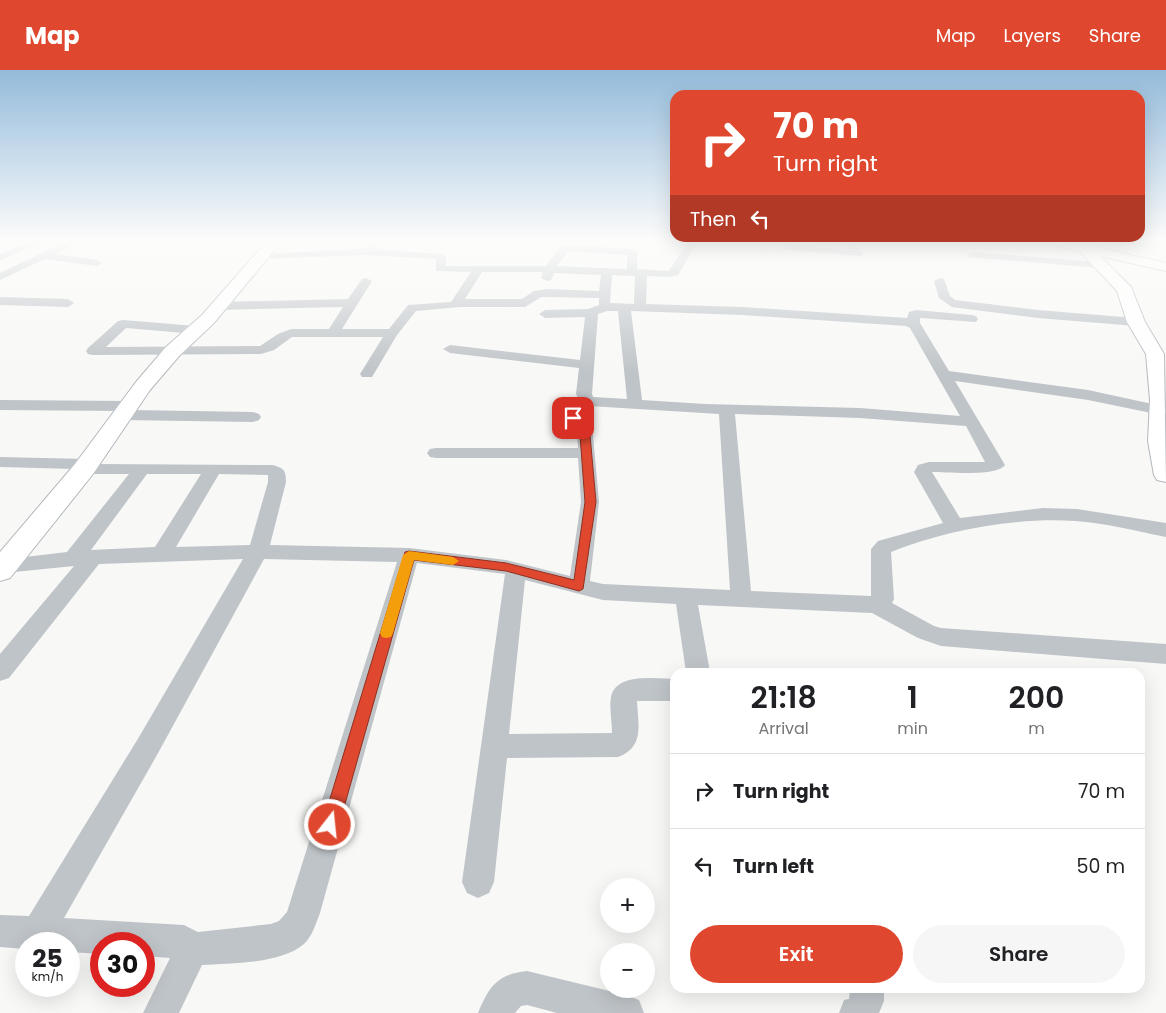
<!DOCTYPE html>
<html lang="en">
<head>
<meta charset="utf-8">
<style>
  :root { --surface:#fff; --page:#f6f6f6; --text:#202124; --muted:#757577; --line:#e0e0e0; --accent:#df482f }
  body { margin:0; font-family:Poppins,sans-serif; background:var(--page); color:var(--text); height:100vh; display:flex; flex-direction:column; font-size:19px; white-space:nowrap }
  * { box-sizing:border-box; margin:0 }
  p { font-size:16px; color:var(--muted) }
  .icon { flex:none; width:28px; height:28px; fill:none; stroke:currentColor; stroke-width:2; stroke-linecap:round; stroke-linejoin:round }
  .map { position:relative; flex:1; overflow:hidden }
  .details { position:absolute; left:670px; top:598px; width:475px; height:325px; display:flex; flex-direction:column; background:var(--surface); border-radius:15px; box-shadow:0 5px 20px #0002 }
  .details>* { flex:none }
  .top-card { position:absolute; left:670px; top:20px; width:475px; height:152px; border-radius:15px; box-shadow:0 5px 20px #0002; background:#df482f; color:#fff; overflow:hidden }
  .controls { position:absolute; left:600px; top:808px; display:grid; gap:10px }
  .controls a { display:grid; place-items:center; width:55px; height:55px; border-radius:50%; background:var(--surface); box-shadow:0 5px 20px #0002; font-size:25px }
  .speed { position:absolute; left:15px; top:862px; display:flex; gap:10px; font-size:25px; font-weight:700; text-align:center }
  .speed>* { display:grid; place-content:center; width:65px; height:65px; border-radius:50%; background:var(--surface); box-shadow:0 5px 20px #0002; line-height:1 }
  .speed small { font-size:12px; font-weight:400 }
  .speed .limit { border:8px solid #d22; background:#fff; color:#111 }
  .pin { position:absolute; display:grid; place-items:center; width:42px; height:42px; color:#fff; margin:-21px; border-radius:10px; box-shadow:0 2px 8px #0006 }
  .me { position:absolute; width:55px; margin:-28px; rotate:16deg; stroke-linejoin:round; filter:drop-shadow(0 0 4px #0008) }
  .turn { display:flex; align-items:center; gap:18px; height:105px; padding:0 20px; font-size:22px }
  .turn .icon { width:65px; height:65px; stroke-width:2.5 }
  .turn b { display:block; font-size:35px; line-height:42px }
  .then { display:flex; align-items:center; height:48px; padding:0 20px; background:#0003; gap:10px; font-size:19px }
  .eta { display:flex; justify-content:space-evenly; align-items:center; height:85px; text-align:center }
  .eta b { font-size:30px; font-weight:600; line-height:35px }
  .button { display:flex; gap:10px; margin-top:auto; padding:10px 20px }
  .button a { flex:1; height:58px; border-radius:30px; background:var(--accent); color:#fff; font-size:20px; font-weight:600; line-height:58px; text-align:center }
  .button a+a { background:var(--page); color:var(--text) }
  ul { padding:0; list-style:none }
  li { display:flex; align-items:center; gap:15px; height:75px; padding:0 20px; border-top:1px solid var(--line) }
  li div { flex:1 }
  li b { display:block; font-size:19px }
  li em { font-style:normal }
  header { display:flex; align-items:center; gap:30px; box-sizing:border-box; height:70px; padding:0 25px; background:var(--accent); color:#fff }
  header strong { font-size:24px }
  nav { display:flex; gap:28px; margin-inline-start:auto; font-size:18px }
  .map>svg:first-child { display:block }
</style>
</head>
<body>
<header>
<strong>Map</strong>
<nav><a>Map</a><a>Layers</a><a>Share</a></nav>
</header>
<div class="map">
<svg width="1166" height="943" viewBox="0 0 1166 943">
  <rect width="100%" height="100%" fill="#f8f8f6"/>
  <g fill="none" stroke-linecap="round" stroke-linejoin="round">
    <g stroke="#b2b8bc" stroke-width="2">
      <g id="secondary">
        <path d="M267,171H282L214,253L180,285L150,320L93,404L10,508L0,511V482L75,394L136,312L166,277L202,245Z"/>
        <path d="M1083,173L1088,174L1131,217L1145,252L1164,284L1166,412L1157,410L1154,405L1148,371L1150,330L1146,284L1127,252L1117,221L1076,177Z"/>
      </g>
    </g>
    <g stroke="#b3b9bc" stroke-width="2">
      <path id="primary" d="M1045,171H1069L1166,193V201L1047,174Z"/>
    </g>
    <g fill="#bfc4c8" fill-rule="evenodd">
      <path d="M30,171H43L0,191V184Z"/>
      <path d="M67,171H79L55,184L97,190L102,193L97,196L45,189L0,210V203Z"/>
      <path d="M688,171H698L678,205L669,207L647,206L646,234L742,237L907,248L909,242L916,240L972,245L976,246L978,249L976,252L920,248V253L949,301L1088,320L1166,337V343L1161,345L1088,330L955,311L1005,395C996,407 947,402 932,402L960,448L1043,438L1077,439L1166,453V467C1136,461 1105,453 1075,451C1017,447 945,460 891,482L894,529L892,533L934,556L941,558L1166,574V594L941,576L918,568L872,543L698,535L710,602H686L676,534L603,530L525,510L509,664L612,663C612,651 609,638 611,627C616,602 657,609 675,609V631H637C638,654 645,677 618,687L507,688L494,812L489,823L478,828L467,823L462,812L505,504L417,493L320,843C316,853 312,867 304,874C281,894 231,893 202,895L179,943H143L170,888L144,886V874H101V884L69,882V874H26V879L0,877V845L29,846L139,667L243,489L99,494L9,608L0,611V584L74,496L4,503L0,502V490L67,482L129,404H84L78,403L75,399L0,397V387L87,389L93,390L96,394L272,395C284,398 286,400 286,412L270,475L409,478L506,490L570,506L581,432L578,388H436L430,387L427,383L430,379L436,378H578L577,365L565,348L578,328L576,324L579,298L450,283L443,279L450,275L580,290L585,247L545,248L539,244L545,240L588,239L599,235V228L548,227H541L525,237H460L416,241L397,265L372,307H362L360,304L383,267H292L274,280L261,284L93,285L88,284L86,281L88,278L118,251L123,250L196,256L202,260L196,264L126,258L106,277L260,276L278,264L291,259H329L343,237L217,240L211,236L217,232L348,229L362,209L366,208L372,211L342,259H389L408,235L451,232L471,202L436,201V189L365,185L255,189L254,187L259,184L362,179L374,172L379,175L375,179L443,184L446,187V196H546L561,176L565,175L632,179L637,182V199L669,201ZM568,181L627,185V199L557,196ZM482,202H543L541,208L547,211L551,210L554,203L601,205L599,221L548,219L534,221L522,229H465ZM612,205L635,206L634,234L610,233ZM607,241H618L627,329L593,327L592,324L598,244ZM631,241L742,245L906,256L910,258L960,346L860,338L705,334L642,330ZM589,336L719,344L730,520L603,514L590,511L599,432L593,365L581,348ZM735,344L860,348L966,356L985,392H929L918,395L914,402L943,453L878,471L871,479V526L751,521ZM147,404H201L155,477L91,480ZM219,404L268,405V412L250,475L176,477ZM264,489L397,492L287,842L279,851L271,854L198,862L184,855L64,848L157,685Z"/>
      <path d="M845,171H855L856,175L863,184L862,186L786,180L781,177L786,174L849,180Z"/>
      <path d="M972,182L1100,192L1105,195L1100,198L968,187L967,185Z"/>
      <path d="M940,208L944,209L950,226L955,230L1038,240L1136,248L1142,252L1136,256L1038,248L952,237L939,228L934,211Z"/>
      <path d="M0,227L68,229L74,233L68,237L0,235Z"/>
      <path d="M0,330L129,331L134,333L137,336L130,340L253,342L259,344L261,347L259,350L253,352L123,350L117,348L115,345L122,341L0,340Z"/>
      <path d="M527,901L626,925L639,930L644,943H557L527,935L521,936L515,943H478C489,917 497,904 527,901Z"/>
      <path d="M850,918H884V931L879,943H839L844,930L849,929Z"/>
    </g>
    <use href="#secondary" fill="#fff" fill-rule="evenodd"/>
    <use href="#primary" fill="#fff" fill-rule="evenodd"/>
  </g>
  <linearGradient id="sky" x2="0" y2="1"><stop stop-color="#94bbdb"/><stop offset="0.56" stop-color="#fcfcfb"/><stop offset="1" stop-color="#fcfcfb" stop-opacity="0"/></linearGradient>
  <rect width="1166" height="303" fill="url(#sky)"/>
  <path fill="#df482f" stroke="#912f1f" d="M573,345L576,346L590,365L596,432L583,519L579,521L506,501L414,490L339,755L336,761L330,763L324,761L322,755L405,482L409,481L506,493L574,510L585,432L580,365L569,348Z"/>
  <path fill="#f59e0b" d="M409,481L453,487L459,491L453,495L414,490L393,563L391,567L386,568L382,567L380,563L403,485Z"/>
</svg>
<div class="controls">
<a>+</a>
<a>−</a>
</div>
<div class="speed"><div>25<small>km/h</small></div><div class="limit">30</div></div>
<div class="pin" style="left:573px;top:348px;background:#d93025"><svg class="icon" aria-label="arrive" viewBox="0 0 24 24"><path d="M6 21V4h12l-3 4 3 4H6"/></svg></div>
<svg class="me" style="left:330px;top:755px" viewBox="-20 -20 40 40"><circle r="17" fill="#df482f" stroke="#fff" stroke-width="3"/><path d="M0-11L8 9 0 5-8 9z" fill="#fff"/></svg>
<div class="top-card">
<div class="turn"><svg class="icon" aria-label="right" viewBox="0 0 24 24"><path d="M7 20v-9h11M14 6l5 5-5 5"/></svg><div><b>70 m</b>Turn right</div></div>
<div class="then">Then<svg class="icon" aria-label="left" viewBox="0 0 24 24"><path d="M17 20v-9H6M10 6l-5 5 5 5"/></svg></div>
</div>
<section class="details">
<div class="eta">
<div><b>21:18</b><p>Arrival</p></div>
<div><b>1</b><p>min</p></div>
<div><b>200</b><p>m</p></div>
</div>
<ul>
<li><svg class="icon" aria-label="right" viewBox="0 0 24 24"><path d="M7 20v-9h11M14 6l5 5-5 5"/></svg><div><b>Turn right</b></div><em>70 m</em></li>
<li><svg class="icon" aria-label="left" viewBox="0 0 24 24"><path d="M17 20v-9H6M10 6l-5 5 5 5"/></svg><div><b>Turn left</b></div><em>50 m</em></li>
</ul>
<div class="button"><a>Exit</a><a>Share</a></div>
</section>
</div>
</body>
</html>
